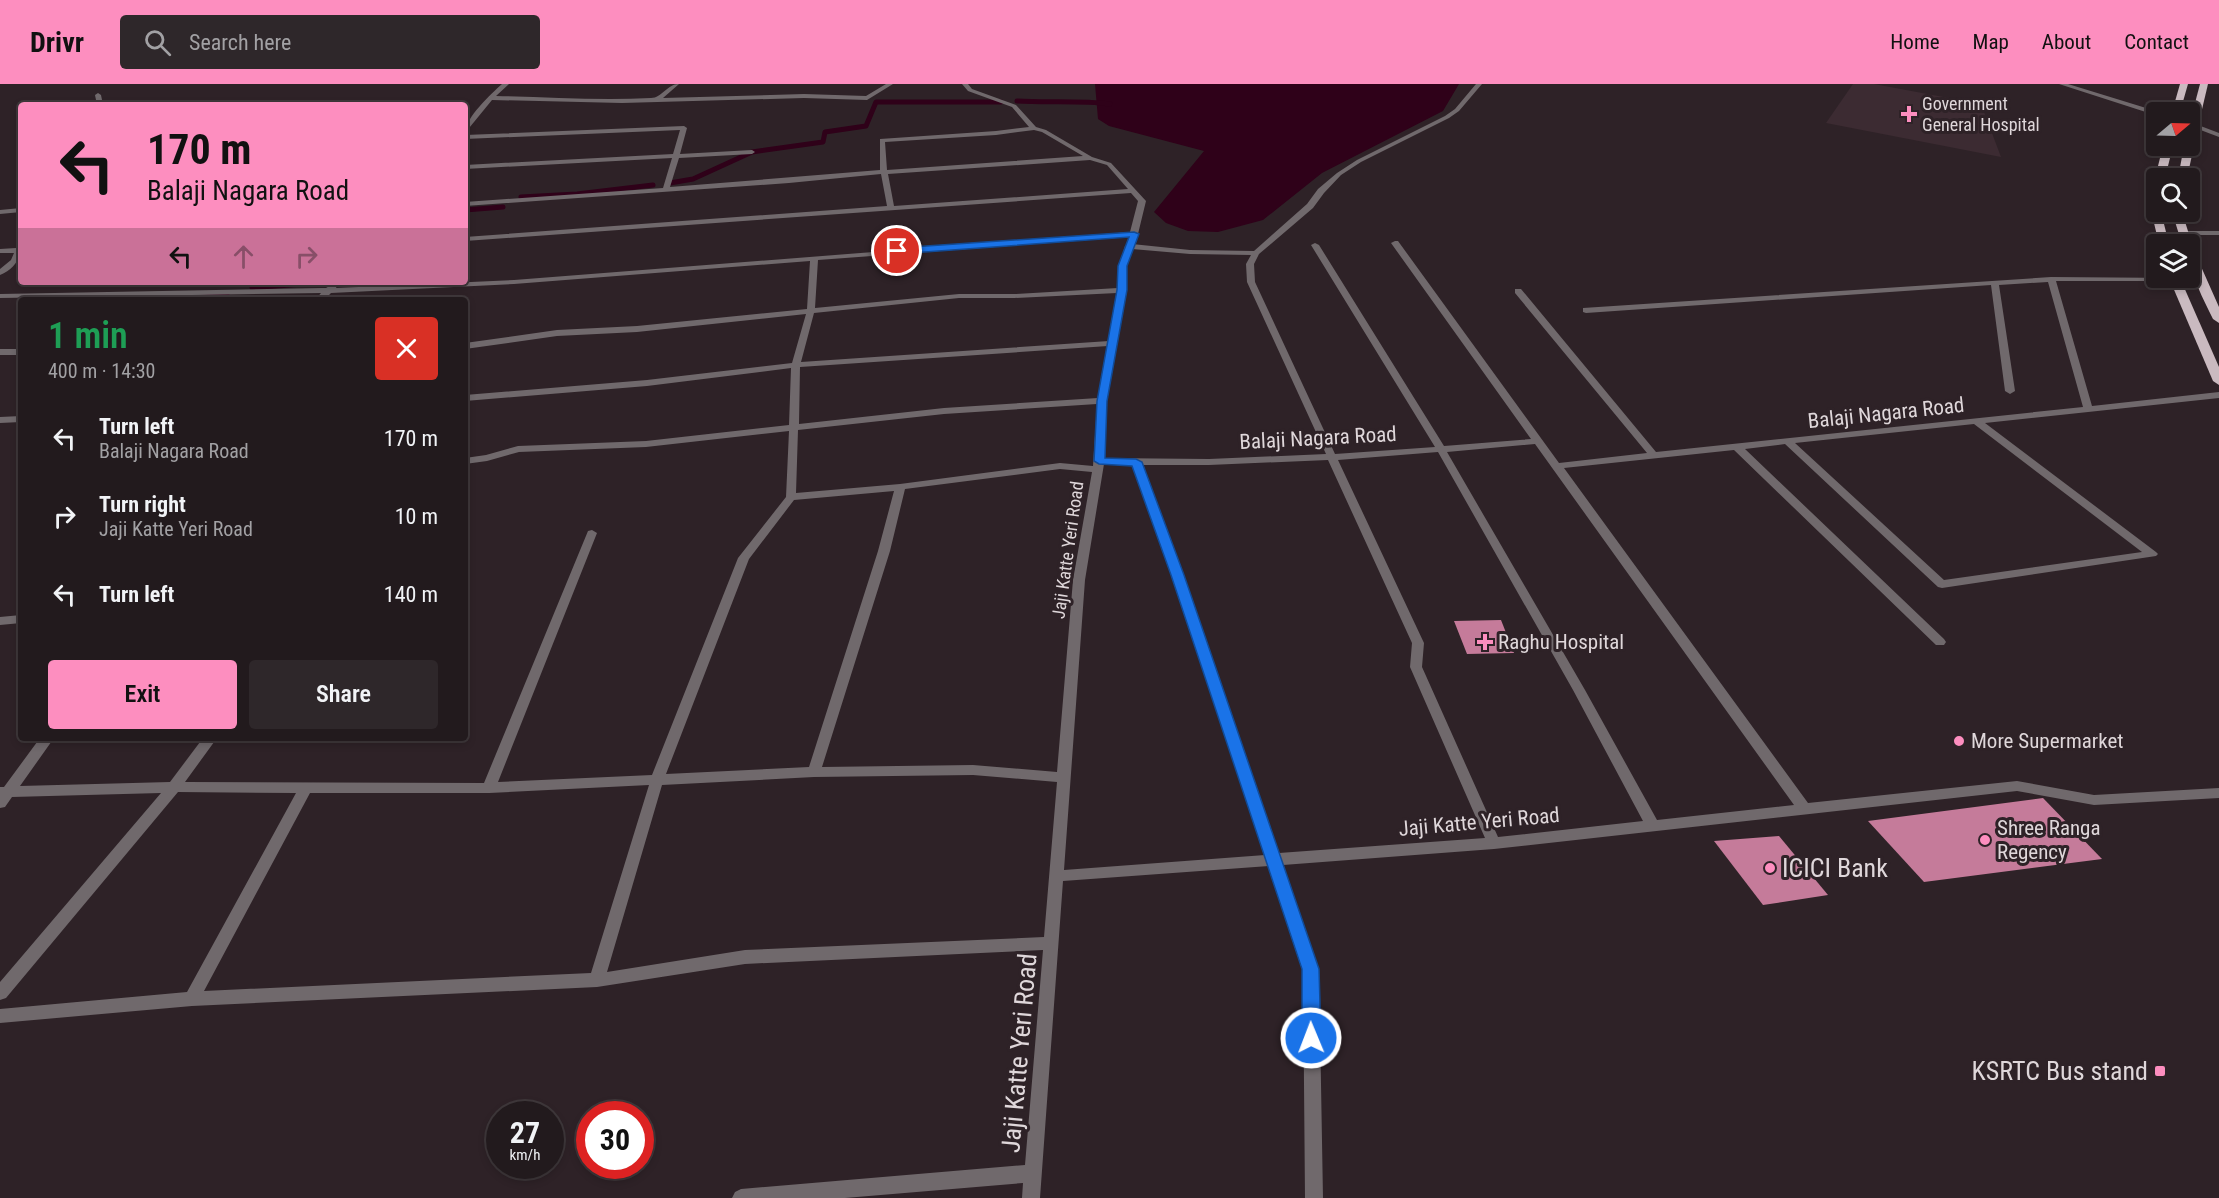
<!DOCTYPE html>
<html lang="en">
<head>
<meta charset="utf-8">
<style>
  :root { --surface:#221a1d; --page:#2e272a; --text:#f1f3f6; --muted:#a2a1a4; --line:#3f383b; --accent:#fd8ebf }
  body { margin:0; font-family:"Roboto Condensed",sans-serif; background:var(--page); color:var(--text); height:100vh; display:flex; flex-direction:column; font-size:22px; white-space:nowrap }
  * { box-sizing:border-box; margin:0 }
  p { font-size:20px; color:var(--muted) }
  .icon { flex:none; width:33px; height:33px; fill:none; stroke:currentColor; stroke-width:2; stroke-linecap:round; stroke-linejoin:round }
  .map { position:relative; flex:1; overflow:hidden }
  .sheet { position:absolute; left:18px; top:213px; width:450px; height:444px; display:flex; flex-direction:column; background:var(--surface); border-radius:6px; box-shadow:0 3px 9px #0003,0 0 0 2px var(--line) }
  .sheet>* { flex:none }
  .guide { position:absolute; left:18px; top:18px; width:450px; height:183px; border-radius:6px; box-shadow:0 3px 9px #0003,0 0 0 2px var(--line); background:#fd8ebf; color:#111; overflow:hidden }
  .needle { width:39px; rotate:71deg }
  .fabs { position:absolute; left:2146px; top:18px; display:grid; gap:12px }
  .fabs a { display:grid; place-items:center; width:54px; height:54px; border-radius:6px; background:var(--surface); box-shadow:0 3px 9px #0003,0 0 0 2px var(--line); font-size:30px }
  .speed { position:absolute; left:486px; top:1017px; display:flex; gap:12px; font-size:30px; font-weight:700; text-align:center }
  .speed>* { display:grid; place-content:center; width:78px; height:78px; border-radius:50%; background:var(--surface); box-shadow:0 3px 9px #0003,0 0 0 2px var(--line); line-height:1 }
  .speed small { font-size:15px; font-weight:400 }
  .speed .limit { border:9px solid #d22; background:#fff; color:#111 }
  .pin { position:absolute; display:grid; place-items:center; width:51px; height:51px; color:#fff; margin:-26px; border:3px solid #fff; border-radius:50%; box-shadow:0 2px 6px #0007 }
  .me { position:absolute; width:66px; margin:-33px; rotate:359deg; stroke-linejoin:round; filter:drop-shadow(0 0 4px #0008) }
  .turn { display:flex; align-items:center; gap:21px; height:126px; padding:0 30px; font-size:27px }
  .turn .icon { width:78px; height:78px; stroke-width:2.5 }
  .turn b { display:block; font-size:42px; line-height:51px }
  .lanes { display:flex; align-items:center; height:57px; padding:0 30px; background:#0003; justify-content:center; gap:30px; direction:ltr }
  .lanes .off { opacity:.35 }
  .round { display:grid; place-items:center; flex:none; width:63px; height:63px; border-radius:6px; background:var(--page) }
  .headline { display:flex; align-items:center; justify-content:space-between; height:102px; padding:0 30px }
  h1 { font-size:36px; font-weight:600; line-height:45px; color:#1e9e55 }
  .primary-button { display:flex; gap:12px; margin-top:auto; padding:12px 30px }
  .primary-button a { flex:1; height:69px; border-radius:6px; background:var(--accent); color:#111; font-size:24px; font-weight:600; line-height:69px; text-align:center }
  .primary-button a+a { background:var(--page); color:var(--text) }
  ul { padding:0; list-style:none }
  li { display:flex; align-items:center; gap:18px; height:78px; padding:0 30px }
  li div { flex:1 }
  li b { display:block; font-size:22px }
  li em { font-style:normal }
  header { display:flex; align-items:center; gap:36px; box-sizing:border-box; height:84px; padding:0 30px; background:var(--accent); color:#111 }
  header strong { font-size:28px }
  nav { display:flex; gap:33px; margin-inline-start:auto; font-size:21px }
  .search { width:420px; height:54px; background:var(--page); display:flex; align-items:center; gap:15px; box-sizing:border-box; padding:0 21px; border-radius:6px; color:var(--muted); font-size:22px }
  .map>svg:first-child { display:block }
</style>
</head>
<body>
<header>
<strong>Drivr</strong>
<div class="search"><svg class="icon" aria-label="search" viewBox="0 0 24 24"><circle cx="10" cy="10" r="6"/><path d="M15 15l6 6"/></svg>Search here</div>
<nav><a>Home</a><a>Map</a><a>About</a><a>Contact</a></nav>
</header>
<div class="map">
<svg width="2219" height="1114" viewBox="0 0 2219 1114">
  <rect width="100%" height="100%" fill="#2e2227"/>
  <path fill="#3c2b32" d="M1853,0H1874L1981,20L2001,73L1826,39Z"/>
  <path fill="#2f0119" d="M1095,0H1459L1443,27L1322,89L1263,136L1218,148L1188,147L1166,139L1154,128L1204,67L1109,42L1098,35Z"/>
  <g fill="none" stroke-linecap="round" stroke-linejoin="round">
    <g stroke="#2f0119" stroke-width="5">
      <path d="M1017,17C1048,19 1079,16 1110,20"/>
      <path d="M670,99L693,95L752,68L823,58L825,48L866,42L876,18H1001"/>
      <path d="M521,113L577,110L653,101"/>
      <path d="M465,126L503,123"/>
    </g>
    <g stroke="#2f0119" stroke-width="7">
      <path d="M253,203L313,198"/>
      <path d="M191,216L226,211"/>
    </g>
  </g>
  <g fill="#c57b9a">
    <path d="M1501,536L1514,569L1467,570L1454,537Z"/>
    <path d="M2043,714L2102,775L1924,798L1868,737Z"/>
    <path d="M1779,752L1828,811L1763,821L1714,757Z"/>
  </g>
  <g fill="none" stroke-linecap="round" stroke-linejoin="round">
    <g fill="#70696c" fill-rule="evenodd">
      <path d="M502,0H509L496,12C547,13 600,17 651,14C662,14 667,0 679,0L663,14L804,10L866,12L886,0H893L867,16L804,14L622,19L492,16L465,49C465,34 491,10 502,0Z"/>
      <path d="M962,0H968L972,5L1016,21L1036,43L1046,46L1092,73L1111,79L1146,117L1138,150L1132,160L1190,166L1254,167L1307,120L1318,105L1337,89L1357,76L1445,32L1455,25L1476,0H1482L1459,27L1449,34L1361,78L1341,91L1324,109L1313,124L1259,170L1254,180L1255,198L1335,370L1435,363L1311,161L1315,159L1319,161L1444,362L1531,355L1391,159L1395,157H1398L1559,379L1647,369L1515,209V205H1521L1656,368L2083,323L2048,198L1999,201L2015,307L2010,310L2005,307L1991,201L1586,229L1583,228V224L2051,193L2178,194V197H2056L2092,322L2219,308V314L1985,339L2156,468L2158,470L2156,472L1942,504L1938,503L1785,360L1745,365L1944,555L1946,558L1944,561H1936L1734,366L1564,384L1808,719L2017,697L2094,711L2219,704V714L2094,721L2017,707L1494,765L1283,781L1319,885L1323,1114H1305L1303,885L1269,782L1063,797L1040,1114H1022L1023,1099L845,1114H732L735,1108L741,1105L1025,1081L1043,866L745,880L597,903L192,922L0,939V925L187,908L296,709L178,708L6,914L0,916V898L161,709L12,713L5,723L0,724V703H4L40,654H54L20,702L170,698L203,654H217L185,698L484,699L588,447L592,446L597,449L498,698L652,691L738,474L786,413L789,347L646,363L519,368L487,377L465,380V374L486,371L518,362L646,357L789,341L791,284L647,302L465,317V311L647,296L792,279L806,230L637,248L557,252L465,265V259L557,246L637,242L807,225L810,177L514,200L331,209L324,216H315L321,209L0,214V210L321,204H326L333,200L337,202L336,204L514,196L1130,148L1138,117L1131,109L465,157V153L887,122L881,90L789,99L465,122V118L663,104L672,74L465,85V81L673,70L680,46L465,55V51L684,42L687,44L680,70L752,66L755,68L752,70L679,74L670,103L880,86V55L996,47L1029,43L1012,23L968,7ZM1034,46L1042,48L1083,72L887,86L885,58L996,51ZM1090,76L1107,81L1128,105L894,122L888,90ZM1129,153L1127,158L1129,160L1125,162L1119,182L1118,204L1014,210H959L815,224L818,176ZM1132,165L1190,170L1251,171L1246,180L1247,198L1326,370L1209,375L1104,374L1107,317L1126,206L1127,182ZM1117,209L1109,257L801,278L814,229L959,214H1014ZM1108,262L1098,314L944,324L799,340L800,283ZM1097,320L1093,382L1060,379L900,400L796,409L798,346L944,330ZM1974,340L2142,468L1944,496L1795,359ZM1535,360L1794,721L1657,736L1585,606L1447,368ZM1438,368L1573,606L1643,737L1498,753L1422,583L1424,559L1338,376ZM1328,376L1412,559L1410,583L1485,754L1279,769L1183,491L1142,381H1209ZM1104,380L1132,381L1171,491L1265,771L1064,786L1085,496ZM1060,385L1092,388L1073,496L1057,688L973,681L822,683L890,467L905,405ZM894,407L878,467L809,683L666,690L749,475L794,416ZM973,691L1057,698L1044,853L745,866L607,888L662,701L814,693ZM649,701L591,889L204,907L310,709H489Z"/>
      <path d="M2059,0H2068L2159,28H2157V32L2155,31Z"/>
      <path d="M98,9L101,11L103,21H97L95,11Z"/>
      <path d="M2190,38L2219,49V53L2190,42Z"/>
      <path d="M21,124V128L0,130V126Z"/>
      <rect x="2180" y="147" width="39" height="4"/>
      <path d="M18,160H21C21,175 14,185 0,191V185L11,176L14,169H0V165L16,164Z"/>
      <rect x="0" y="265" width="21" height="6"/>
      <path d="M21,332V338L0,339V333Z"/>
      <path d="M21,531V539L0,541V533Z"/>
    </g>
    <g fill="#cabac0" fill-rule="evenodd">
      <path d="M2180,0H2188L2180,28H2172Z"/>
      <path d="M2200,0H2208L2195,55L2190,58V38Z"/>
      <path d="M2190,60L2194,62L2187,94H2178L2184,62H2190Z"/>
      <path d="M2163,62H2173L2165,94L2157,96L2155,94Z"/>
      <path d="M2157,104V128H2161L2169,160H2159L2149,118L2152,107Z"/>
      <path d="M2172,128H2182L2192,160L2191,162L2182,160Z"/>
      <path d="M2190,166L2195,169L2219,223V239L2213,235C2202,212 2190,192 2190,166Z"/>
      <path d="M2169,194H2180L2219,283V301L2213,297Z"/>
    </g>
  </g>
  <path fill="#1a73e8" stroke="#114b97" stroke-width="1.5" d="M1134,148L1139,150L1127,182V206L1107,317L1105,374L1136,375L1142,378L1184,491L1319,885L1321,954L1318,960L1311,962L1305,960L1302,954V885L1171,491L1132,382L1099,380L1094,377L1097,317L1117,206L1118,182L1129,153L897,170L892,167L897,164Z"/>
  <g fill="#fd8ebf" stroke="#2e2227" stroke-width="2">
    <path d="M1906 21h6v6h6v6h-6v6h-6v-6h-6v-6h6z"/>
    <path d="M1482 549h6v6h6v6h-6v6h-6v-6h-6v-6h6z"/>
    <circle cx="1959" cy="657" r="6"/>
    <circle cx="1985" cy="756" r="6"/>
    <circle cx="1770" cy="784" r="6"/>
    <rect x="2154" y="981" width="12" height="12" rx="3"/>
  </g>
  <g text-anchor="middle" stroke-width="6" stroke-linejoin="round" paint-order="stroke">
    <g font-size="18" fill="#dfd7da" stroke="#2e2227" text-anchor="start">
      <text x="1922" y="26">Government<tspan x="1922" dy="21">General Hospital</tspan></text>
    </g>
    <g font-size="18" fill="#dfd7da" stroke="#2e2227">
      <text transform="translate(1068 466) rotate(-82)" y="6">Jaji Katte Yeri Road</text>
    </g>
    <g font-size="21" fill="#dfd7da" stroke="#2e2227">
      <text transform="translate(1886 329) rotate(-6)" y="7">Balaji Nagara Road</text>
      <text transform="translate(1318 354) rotate(-3)" y="7">Balaji Nagara Road</text>
      <text transform="translate(1479 738) rotate(-5)" y="7">Jaji Katte Yeri Road</text>
    </g>
    <g font-size="21" fill="#dfd7da" stroke="#2e2227" text-anchor="start">
      <text x="1498" y="565">Raghu Hospital</text>
      <text x="1971" y="664">More Supermarket</text>
      <text x="1997" y="751">Shree Ranga<tspan x="1997" dy="24">Regency</tspan></text>
    </g>
    <g font-size="26" fill="#dfd7da" stroke="#2e2227" text-anchor="start">
      <text x="1782" y="793">ICICI Bank</text>
      <text x="2148" y="996" text-anchor="end">KSRTC Bus stand</text>
    </g>
    <g font-size="26" fill="#dfd7da" stroke="#2e2227">
      <text transform="translate(1019 969) rotate(-85)" y="9">Jaji Katte Yeri Road</text>
    </g>
  </g>
</svg>
<div class="fabs">
<a><svg class="needle" viewBox="-14 -14 28 28"><path d="M0-13l5 13h-10z" fill="#e53935"/><path d="M0 13l5-13h-10z" fill="#a2a1a4"/></svg></a>
<a><svg class="icon" aria-label="search" viewBox="0 0 24 24"><circle cx="10" cy="10" r="6"/><path d="M15 15l6 6"/></svg></a>
<a><svg class="icon" aria-label="layers" viewBox="0 0 24 24"><path d="M12 4l9 5-9 5-9-5zM3 14l9 5 9-5"/></svg></a>
</div>
<div class="speed"><div>27<small>km/h</small></div><div class="limit">30</div></div>
<div class="pin" style="left:897px;top:167px;background:#d93025"><svg class="icon" aria-label="arrive" viewBox="0 0 24 24"><path d="M6 21V4h12l-3 4 3 4H6"/></svg></div>
<svg class="me" style="left:1311px;top:954px" viewBox="-20 -20 40 40"><circle r="17" fill="#1a73e8" stroke="#fff" stroke-width="3"/><path d="M0-11L8 9 0 5-8 9z" fill="#fff"/></svg>
<div class="guide">
<div class="turn"><svg class="icon" aria-label="left" viewBox="0 0 24 24"><path d="M17 20v-9H6M10 6l-5 5 5 5"/></svg><div><b>170 m</b>Balaji Nagara Road</div></div>
<div class="lanes"><svg class="icon" aria-label="left" viewBox="0 0 24 24"><path d="M17 20v-9H6M10 6l-5 5 5 5"/></svg><svg class="icon off" aria-label="ahead" viewBox="0 0 24 24"><path d="M12 20V5M6 11l6-6 6 6"/></svg><svg class="icon off" aria-label="right" viewBox="0 0 24 24"><path d="M7 20v-9h11M14 6l5 5-5 5"/></svg></div>
</div>
<section class="sheet">
<div class="headline"><div><h1>1 min</h1><p>400 m · 14:30</p></div><a class="round" style="background:#d93025;color:#fff"><svg class="icon" aria-label="close" viewBox="0 0 24 24"><path d="M6 6l12 12M18 6L6 18"/></svg></a></div>
<ul>
<li><svg class="icon" aria-label="left" viewBox="0 0 24 24"><path d="M17 20v-9H6M10 6l-5 5 5 5"/></svg><div><b>Turn left</b><p>Balaji Nagara Road</p></div><em>170 m</em></li>
<li><svg class="icon" aria-label="right" viewBox="0 0 24 24"><path d="M7 20v-9h11M14 6l5 5-5 5"/></svg><div><b>Turn right</b><p>Jaji Katte Yeri Road</p></div><em>10 m</em></li>
<li><svg class="icon" aria-label="left" viewBox="0 0 24 24"><path d="M17 20v-9H6M10 6l-5 5 5 5"/></svg><div><b>Turn left</b></div><em>140 m</em></li>
</ul>
<div class="primary-button"><a>Exit</a><a>Share</a></div>
</section>
</div>
</body>
</html>
